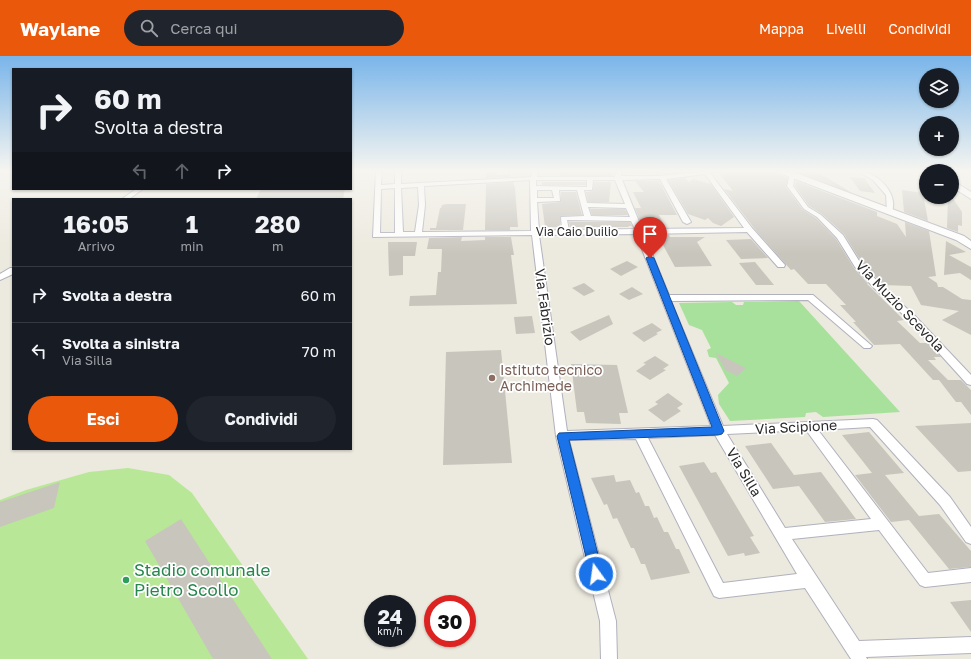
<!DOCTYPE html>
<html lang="it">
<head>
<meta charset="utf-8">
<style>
  :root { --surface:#171b24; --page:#20242c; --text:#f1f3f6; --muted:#9ea1a6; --line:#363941; --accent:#ea580c }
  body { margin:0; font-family:"Golos Text",sans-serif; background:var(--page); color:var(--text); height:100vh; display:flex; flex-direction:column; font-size:15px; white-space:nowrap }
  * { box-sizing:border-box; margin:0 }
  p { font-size:13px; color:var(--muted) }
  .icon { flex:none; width:22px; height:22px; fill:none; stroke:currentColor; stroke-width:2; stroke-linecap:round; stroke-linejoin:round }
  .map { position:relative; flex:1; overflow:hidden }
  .drawer { position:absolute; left:12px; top:142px; width:340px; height:252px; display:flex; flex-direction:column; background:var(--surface); border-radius:0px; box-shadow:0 1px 3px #0004 }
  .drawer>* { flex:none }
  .top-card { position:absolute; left:12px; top:12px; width:340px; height:122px; border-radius:0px; box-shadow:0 1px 3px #0004; background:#171b24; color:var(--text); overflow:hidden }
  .tools { position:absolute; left:919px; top:12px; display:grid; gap:8px }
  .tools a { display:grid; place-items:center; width:40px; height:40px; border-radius:50%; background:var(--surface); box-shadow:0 1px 3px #0004; font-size:20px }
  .speed { position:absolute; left:364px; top:539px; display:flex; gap:8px; font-size:20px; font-weight:700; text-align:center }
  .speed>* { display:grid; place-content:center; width:52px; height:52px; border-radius:50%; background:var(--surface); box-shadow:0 1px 3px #0004; line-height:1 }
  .speed small { font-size:10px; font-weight:400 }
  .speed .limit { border:6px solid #d22; background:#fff; color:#111 }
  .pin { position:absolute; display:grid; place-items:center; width:34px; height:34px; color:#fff; margin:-41px -17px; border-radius:50% 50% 50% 0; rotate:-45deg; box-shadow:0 0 4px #0007 }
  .pin .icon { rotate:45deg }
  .me { position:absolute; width:44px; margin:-22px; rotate:346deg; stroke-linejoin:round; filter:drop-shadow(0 0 3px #0008) }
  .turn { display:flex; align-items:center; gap:14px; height:84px; padding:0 16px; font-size:18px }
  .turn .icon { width:52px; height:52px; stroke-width:2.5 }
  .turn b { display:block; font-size:28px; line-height:34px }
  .lanes { display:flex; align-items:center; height:38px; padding:0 16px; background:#0003; justify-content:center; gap:20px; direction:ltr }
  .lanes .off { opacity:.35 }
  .eta { display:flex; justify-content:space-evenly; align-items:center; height:68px; text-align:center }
  .eta b { font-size:24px; font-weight:700; line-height:28px }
  .button { display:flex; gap:8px; margin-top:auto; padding:8px 16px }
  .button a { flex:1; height:46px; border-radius:24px; background:var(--accent); color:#fff; font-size:16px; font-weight:700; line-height:46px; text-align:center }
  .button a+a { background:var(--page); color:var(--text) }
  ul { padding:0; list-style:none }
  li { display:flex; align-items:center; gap:12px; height:56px; padding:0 16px; border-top:1px solid var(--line) }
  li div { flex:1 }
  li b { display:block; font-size:15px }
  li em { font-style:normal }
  header { display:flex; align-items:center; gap:24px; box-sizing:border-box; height:56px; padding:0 20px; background:var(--accent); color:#fff }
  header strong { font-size:19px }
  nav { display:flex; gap:22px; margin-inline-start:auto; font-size:14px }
  .search { width:280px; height:36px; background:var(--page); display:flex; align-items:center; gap:10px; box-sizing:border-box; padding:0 14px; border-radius:22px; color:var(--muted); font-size:15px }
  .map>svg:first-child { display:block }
</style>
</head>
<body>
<header>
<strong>Waylane</strong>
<div class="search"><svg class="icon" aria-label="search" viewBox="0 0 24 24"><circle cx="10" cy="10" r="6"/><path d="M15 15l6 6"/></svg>Cerca qui</div>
<nav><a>Mappa</a><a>Livelli</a><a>Condividi</a></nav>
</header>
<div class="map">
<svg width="971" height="603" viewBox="0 0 971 603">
  <rect width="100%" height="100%" fill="#ece9de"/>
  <path fill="#a7e19b" d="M799,245L900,356L823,361L816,356L806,357L805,361L730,365L719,348L718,339L729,327L716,302L709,301L707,294L711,292L702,274L689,269L679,247L732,246L736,249H743L744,246Z"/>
  <path fill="#b8e897" d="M128,412L169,419L192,437L308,603H0V444L26,434L89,416Z"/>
  <g fill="#c8c5bd">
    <path d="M486,114H495L497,119L510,118L511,121L486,122Z"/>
    <path d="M626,114H677L679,117L630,118Z"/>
    <path d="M737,114H775L776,117L788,122L786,131L803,154L816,162L836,183L854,212L868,228H867L904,264L897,265L920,287H928L941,301H934L936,304H928L948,324H961L971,334V359L961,346H956L939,324H944H933L900,288L874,289L853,266H856L840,249H846L826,228H808L794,213L791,214L757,176L724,133L733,135L719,117Z"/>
    <path d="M560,115L612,116V120H560Z"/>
    <path d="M816,115L852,137L799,117Z"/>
    <path d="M850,121L864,122L875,137L860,135Z"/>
    <path d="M685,122L689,126L693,123L711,128L734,161L721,170L713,167L708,162L705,164L688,158L668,124Z"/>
    <path d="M635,125H659L677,159H659L665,171L642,170L635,152H641L633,136H644Z"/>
    <path d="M796,125L877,156V160L897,168L906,181L905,166L929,175L936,220L928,221L937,227L938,231H943L962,243L971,244V279L942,264L959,255L921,249L911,230L883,229L862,207L844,178L822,158L809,150L795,130Z"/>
    <path d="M513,126L515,132L518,171H510V174H485L486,128Z"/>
    <rect x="542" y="126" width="44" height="3"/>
    <path d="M594,126H611L609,146H588L586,136L593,135Z"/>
    <path d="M261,133H345L343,143H256Z"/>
    <path d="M902,134L923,137L928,165L904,156Z"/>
    <path d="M561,136H576L582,159L561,160L560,161V171H545L542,148L561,146Z"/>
    <path d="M948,141H952L962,156V170L958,169V176L947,172Z"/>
    <path d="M446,148H466L463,174H430V172H436L440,152H441L442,149Z"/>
    <path d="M590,153H625L628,159H592Z"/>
    <path d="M569,166H630L632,170H628L629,171H570Z"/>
    <path d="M655,179H669L670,181H705L697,186L712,210L675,211L663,189H660Z"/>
    <path d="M462,181L461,185L485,184V181H511L514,199H511L517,248L409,250L410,240L436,239L438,216H441L442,193H427L429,182Z"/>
    <path d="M751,183L768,202L741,203L726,184Z"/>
    <path d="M946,185L966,196L949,199L971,211V224L960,217L944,219Z"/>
    <path d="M388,186H417L415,200H403V219L389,220Z"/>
    <path d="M627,205L638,211L621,220L610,213Z"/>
    <path d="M755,206L774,229H756L739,207Z"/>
    <path d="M584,227L595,235L584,240L572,232Z"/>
    <path d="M632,231L643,238L629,244L619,238Z"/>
    <path d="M609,259L613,268L580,285L570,276Z"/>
    <path d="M532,260L535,277L516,278L514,261Z"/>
    <path d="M652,267L662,274L656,277L658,278L644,286L632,277Z"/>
    <path d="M501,294L512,407L443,409L446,296Z"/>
    <path d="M716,297L746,312L737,320L725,314Z"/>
    <path d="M655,300L669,309L663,313L666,314L650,324L636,315L646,308L643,307Z"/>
    <path d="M571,308L617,309L628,357H619L621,368L586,367L584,356H577Z"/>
    <path d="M668,337L683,348L677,352L681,355L664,366L648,354L658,348L655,346Z"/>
    <path d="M971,367V415L958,416L915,370Z"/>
    <path d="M869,376L904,417L885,419L919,460L939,458L971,495V511L949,513L909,464L891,466L855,419L872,417L842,379Z"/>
    <path d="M771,387L794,419L821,416L856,463L825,466L799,430L773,433L745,390Z"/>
    <path d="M704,406L711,417L716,416L723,428L754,480L750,481L760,497L745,500L744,497L728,500L679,410Z"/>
    <path d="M614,419L616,426L630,424L636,437L639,436L645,450H649L654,462L657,461L664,476H668L676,493H679L690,517L651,524L645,508H641L634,492H631L617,462L613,463L607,448L604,449L591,422Z"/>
    <path d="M60,426L54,452L0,471V446Z"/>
    <path d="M181,463L272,603H213L145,485Z"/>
    <path d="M971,544V576L950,546Z"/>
  </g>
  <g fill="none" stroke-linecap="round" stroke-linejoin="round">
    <g stroke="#b1b1be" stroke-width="2">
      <g id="street">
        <path d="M376,114H382L381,129L395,128V114H401V128L531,121L533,114H539L537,121H615L616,114H622L621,120H658L723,114L710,117L752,172L785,209L784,211H778L747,176L644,178L669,239H813L872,290L870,292H864L808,244L671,245L723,370L873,363L877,364L950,441L971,471V488L966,486L940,449L870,371L818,374L928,517L971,512V526L925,531L920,529L879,474L792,483L859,585L971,581V597L866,601L867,603H851L805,532L719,542L714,540L636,383L569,384L616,565L617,603H601L600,565L556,380L532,179L373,181ZM705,118L744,172L642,173L622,124L660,123L683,166L687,168L691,166L666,123ZM530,124L531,175L422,176L425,149L424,130ZM536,124H587V131L536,130ZM593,124H615L625,148L587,147L584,134H592ZM418,131L419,149L415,176H403L401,132ZM395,132V177H380L381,133ZM537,134H552L554,142H537ZM559,134H577L584,160L561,161L562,174L539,175L537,146L560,145ZM588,151L626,152L630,161L591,160ZM567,164L631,165L635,173L569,174ZM636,178L711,370L567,375L539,179ZM806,374L871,463L785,472L727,378ZM715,379L797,518L723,527L648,382Z"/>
        <path d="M855,114C875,114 899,136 892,156L887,155L886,139L873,124Z"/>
        <path d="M790,118L795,119L793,130L808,151L821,159L843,179L861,208L880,228L915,260L971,319V329L967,328L909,264L874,232L855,211L837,182L817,161L804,153L787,130Z"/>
        <path d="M136,133H143L129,143H122Z"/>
        <path d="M10,212H13V218L0,224V218Z"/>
      </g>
    </g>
    <g stroke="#b1b1be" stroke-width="2">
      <g id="secondary">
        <path d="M776,114H788L964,180L971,185V193L956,184L777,116Z"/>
        <rect x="927" y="114" width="10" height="1"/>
        <path d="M952,124L971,136V143L952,131Z"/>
      </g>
    </g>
    <use href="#street" fill="#fff" fill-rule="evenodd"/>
    <use href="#secondary" fill="#fff" fill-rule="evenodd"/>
  </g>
  <linearGradient id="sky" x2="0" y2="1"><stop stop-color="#79b5ea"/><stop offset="0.58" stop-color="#f6f5f0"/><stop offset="1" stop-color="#f6f5f0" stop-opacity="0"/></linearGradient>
  <rect width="971" height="198" fill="url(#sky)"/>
  <path fill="#1a73e8" stroke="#114b97" d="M650,200L654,202L724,375L722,378L718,379L569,384L603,518L601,523L596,525L592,523L590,518L557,380L559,377L712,371L646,202Z"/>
  <circle fill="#8d6e63" stroke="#fff" stroke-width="1.5" cx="492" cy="322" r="4"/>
  <circle fill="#2e9e5b" stroke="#fff" stroke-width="1.5" cx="126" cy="524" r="4"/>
  <g text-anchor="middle" stroke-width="3.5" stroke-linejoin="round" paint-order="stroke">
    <g font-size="12" fill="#2b2b2b" stroke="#fff">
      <text x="577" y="180">Via Caio Duilio</text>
    </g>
    <g font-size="14" fill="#2b2b2b" stroke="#fff">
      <text transform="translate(900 250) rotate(46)" y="5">Via Muzio Scevola</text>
      <text transform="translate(545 251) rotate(82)" y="5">Via Fabrizio</text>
      <text transform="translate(796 371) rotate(-3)" y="5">Via Scipione</text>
      <text transform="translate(744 416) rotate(59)" y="5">Via Silla</text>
    </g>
    <g font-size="14" fill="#785e54" stroke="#fff" text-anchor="start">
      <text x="500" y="319">Istituto tecnico<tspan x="500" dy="16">Archimede</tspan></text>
    </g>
    <g font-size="17" fill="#27864d" stroke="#fff" text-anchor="start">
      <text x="134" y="520">Stadio comunale<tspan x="134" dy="20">Pietro Scollo</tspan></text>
    </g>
  </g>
</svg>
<div class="tools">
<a><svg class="icon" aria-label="layers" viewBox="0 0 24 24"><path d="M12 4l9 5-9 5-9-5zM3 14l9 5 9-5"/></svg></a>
<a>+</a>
<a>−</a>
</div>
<div class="speed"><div>24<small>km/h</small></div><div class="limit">30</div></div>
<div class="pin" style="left:650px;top:202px;background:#d93025"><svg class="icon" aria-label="arrive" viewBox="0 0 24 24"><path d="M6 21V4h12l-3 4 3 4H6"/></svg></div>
<svg class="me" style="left:596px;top:518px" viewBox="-20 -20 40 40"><circle r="17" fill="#1a73e8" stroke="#fff" stroke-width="3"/><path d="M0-11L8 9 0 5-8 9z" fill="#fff"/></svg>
<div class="top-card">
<div class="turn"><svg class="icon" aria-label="right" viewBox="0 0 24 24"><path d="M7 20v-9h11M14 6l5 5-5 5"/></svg><div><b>60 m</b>Svolta a destra</div></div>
<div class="lanes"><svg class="icon off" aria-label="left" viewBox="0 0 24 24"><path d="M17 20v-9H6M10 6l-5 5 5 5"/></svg><svg class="icon off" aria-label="ahead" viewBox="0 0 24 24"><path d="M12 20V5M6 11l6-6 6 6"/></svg><svg class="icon" aria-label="right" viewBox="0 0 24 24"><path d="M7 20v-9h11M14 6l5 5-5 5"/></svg></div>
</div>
<section class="drawer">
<div class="eta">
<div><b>16:05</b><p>Arrivo</p></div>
<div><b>1</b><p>min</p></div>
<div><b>280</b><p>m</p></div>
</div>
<ul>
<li><svg class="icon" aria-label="right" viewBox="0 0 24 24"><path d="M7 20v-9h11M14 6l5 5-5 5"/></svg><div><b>Svolta a destra</b></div><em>60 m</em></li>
<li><svg class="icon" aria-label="left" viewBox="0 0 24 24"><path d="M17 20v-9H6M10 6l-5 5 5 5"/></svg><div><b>Svolta a sinistra</b><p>Via Silla</p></div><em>70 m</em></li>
</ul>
<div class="button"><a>Esci</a><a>Condividi</a></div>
</section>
</div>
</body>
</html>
